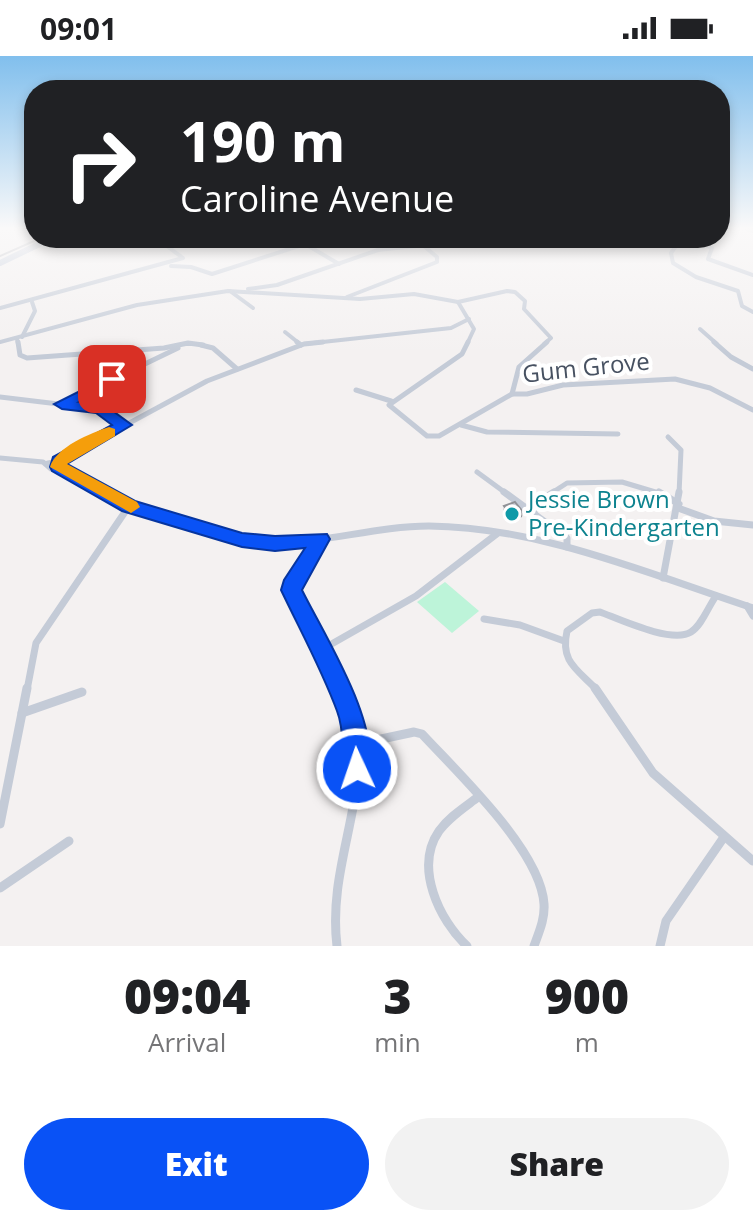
<!DOCTYPE html>
<html lang="en">
<head>
<meta charset="utf-8">
<style>
  :root { --surface:#fff; --page:#f2f2f2; --text:#202124; --muted:#757577; --accent:#0952f6 }
  body { margin:0; font-family:"Open Sans",sans-serif; background:var(--page); color:var(--text); height:100vh; display:flex; flex-direction:column; font-size:30px; white-space:nowrap }
  * { box-sizing:border-box; margin:0 }
  p { font-size:26px; color:var(--muted) }
  .icon { flex:none; width:44px; height:44px; fill:none; stroke:currentColor; stroke-width:2; stroke-linecap:round; stroke-linejoin:round }
  .map { position:relative; height:890px; overflow:hidden }
  .panel { display:flex; flex-direction:column; background:var(--surface); flex:1 }
  .panel>* { flex:none }
  .top-card { position:absolute; left:24px; top:24px; width:706px; height:168px; border-radius:32px; box-shadow:0 4px 12px #0003; background:#202124; color:#fff; overflow:hidden }
  .pin { position:absolute; display:grid; place-items:center; width:68px; height:68px; color:#fff; margin:-34px; border-radius:16px; box-shadow:0 4px 12px #0006 }
  .me { position:absolute; width:88px; margin:-44px; rotate:357deg; stroke-linejoin:round; filter:drop-shadow(0 0 6px #0008) }
  .turn { display:flex; align-items:center; gap:28px; height:168px; padding:0 24px; font-size:36px }
  .turn .icon { width:104px; height:104px; stroke-width:2.5 }
  .turn b { display:block; font-size:56px; line-height:68px }
  .eta { display:flex; justify-content:space-evenly; align-items:center; height:136px; text-align:center }
  .eta b { font-size:48px; font-weight:800; line-height:56px }
  .primary-button { display:flex; gap:16px; margin-top:auto; padding:16px 24px }
  .primary-button a { flex:1; height:92px; border-radius:48px; background:var(--accent); color:#fff; font-size:32px; font-weight:800; line-height:92px; text-align:center }
  .primary-button a+a { background:var(--page); color:var(--text) }
  .status { display:flex; justify-content:space-between; align-items:center; height:56px; padding:0 40px; background:var(--surface); direction:ltr }
  .status svg { height:22px; fill:currentColor }
  .map>svg:first-child { display:block }
</style>
</head>
<body>
<div class="status"><b>09:01</b><svg viewBox="0 0 49 12"><path d="M0 12V9h3v3zM5 12V6h3v6zM10 12V3h3v9zM15 12V0h3v12zM26 1h20v11H26zM47 4h2v5h-2z"/></svg></div>
<div class="map">
<svg width="753" height="890" viewBox="0 0 753 890">
  <rect width="100%" height="100%" fill="#f4f1f1"/>
  <path fill="#bdf4d9" d="M445,526L479,555L452,577L417,546Z"/>
  <g fill="none" stroke-linecap="round" stroke-linejoin="round">
    <g stroke="#c4cbd7" stroke-width="4">
      <path d="M747,173L753,175"/>
      <path d="M200,182L292,185L305,188L339,208"/>
      <path d="M682,182L671,197L673,207L696,221L738,235L742,250L753,256"/>
      <path d="M690,182L712,192L708,203L753,219"/>
      <path d="M171,210L191,211L212,218L305,188"/>
      <path d="M248,233L277,229L378,194L445,187"/>
      <path d="M230,235L253,252"/>
      <path d="M347,241L437,206V201L425,191"/>
      <path d="M458,246L474,273L467,288"/>
      <path d="M0,252L183,202L156,182"/>
      <path d="M700,273L717,288"/>
      <path d="M285,276L300,288"/>
      <path d="M22,281L35,255L32,246"/>
      <path d="M17,283L18,288"/>
      <path d="M0,286L137,249L228,235L360,243L414,238L458,246L507,235L515,236L525,245L524,253L551,282L544,288"/>
      <path d="M183,288H195"/>
      <path d="M304,288L451,272L469,263"/>
    </g>
    <g stroke="#c4cbd7" stroke-width="5">
      <path d="M18,286L20,299L27,302L164,292L188,287L203,289"/>
      <path d="M297,286L301,289"/>
      <path d="M468,286L462,298L389,349L427,380H439L512,338H527L563,329L675,323L710,332L753,354"/>
      <path d="M714,286L731,301L753,313"/>
      <path d="M201,289L213,292L237,313"/>
      <path d="M356,334L391,345"/>
      <path d="M512,338L519,311L547,286"/>
      <path d="M0,341L100,353L124,369"/>
      <path d="M62,348L178,292"/>
      <path d="M461,369L487,376L618,378"/>
      <path d="M668,381L681,394L679,438"/>
      <path d="M0,402L43,406L51,413L58,411"/>
      <path d="M59,405L207,325L304,288L323,286"/>
      <path d="M48,407L59,405L58,411L107,438"/>
      <path d="M477,416L507,438"/>
      <path d="M550,438L567,427L622,426L662,438"/>
    </g>
    <g stroke="#c4cbd7" stroke-width="7">
      <path d="M103,436C143,458 238,489 283,487C332,485 380,470 429,470C540,471 649,518 753,552"/>
      <path d="M504,436L567,482V491"/>
      <path d="M659,436L679,448"/>
      <path d="M678,452L714,465L753,469"/>
      <path d="M534,457L533,449L554,436"/>
      <path d="M320,483L291,530L342,634"/>
      <path d="M663,522L679,436"/>
      <path d="M747,550L753,560"/>
      <path d="M484,563L520,569L564,585"/>
      <path d="M321,594L416,540L498,477"/>
      <path d="M27,634L36,587L129,450"/>
      <path d="M597,634C577,613 560,606 567,575L592,557L600,556C619,563 672,588 691,576C702,569 708,551 716,540"/>
    </g>
    <g stroke="#c4cbd7" stroke-width="9">
      <path d="M595,632L653,717L753,805"/>
      <path d="M22,657L82,636"/>
      <path d="M358,688L414,676L422,678C458,717 541,795 544,848C545,863 539,876 534,890"/>
      <path d="M0,768L27,632"/>
      <path d="M0,832L69,785"/>
      <path d="M337,890C328,816 363,755 358,686C357,667 348,649 341,632"/>
      <path d="M467,890C439,864 414,811 439,775C449,761 465,751 478,741"/>
      <path d="M660,890L666,865L724,781"/>
    </g>
    <path stroke="#c3cbdb" stroke-width="6" d="M0,207L52,182"/>
    <path stroke="#b3b5bc" stroke-width="2" d="M0,200L41,182"/>
  </g>
  <path fill="#b0b2b9" d="M504,450L522,461L511,465L503,456Z"/>
  <path fill="#909196" d="M523,456L522,461L511,465L512,460Z"/>
  <path fill="#cdcfd7" stroke="#909196" stroke-width="2" d="M515,446L523,456L512,460L504,450Z"/>
  <linearGradient id="sky" x2="0" y2="1"><stop stop-color="#81bfed"/><stop offset="0.58" stop-color="#faf9f9"/><stop offset="1" stop-color="#faf9f9" stop-opacity="0"/></linearGradient>
  <rect width="753" height="297" fill="url(#sky)"/>
  <path fill="#0952f6" stroke="#0635a0" stroke-width="2" d="M112,319L119,323L117,326L79,346L106,350L132,369L67,408L135,445L242,477L275,480L327,478L330,483L302,534C324,579 386,675 366,723L357,726L348,723C340,702 346,678 337,655C322,614 300,574 281,534L284,524L305,492L275,495L242,491L122,455L52,415L50,411L53,401L112,369L96,357L62,353L54,348Z"/>
  <path fill="#f59e0b" d="M109,371L115,373V380L67,408L137,446L140,451L131,457L50,411C56,391 91,377 109,371Z"/>
  <circle fill="#0f9aa8" stroke="#fff" stroke-width="3" cx="512" cy="458" r="8"/>
  <g text-anchor="middle" stroke-width="8" stroke-linejoin="round" paint-order="stroke">
    <g font-size="24" fill="#475161" stroke="#fff">
      <text transform="translate(586 312) rotate(-6)" y="8">Gum Grove</text>
    </g>
    <g font-size="24" fill="#0d838f" stroke="#fff" text-anchor="start">
      <text x="528" y="452">Jessie Brown<tspan x="528" dy="28">Pre-Kindergarten</tspan></text>
    </g>
  </g>
</svg>
<div class="pin" style="left:112px;top:323px;background:#d93025"><svg class="icon" aria-label="arrive" viewBox="0 0 24 24"><path d="M6 21V4h12l-3 4 3 4H6"/></svg></div>
<svg class="me" style="left:357px;top:713px" viewBox="-20 -20 40 40"><circle r="17" fill="#0952f6" stroke="#fff" stroke-width="3"/><path d="M0-11L8 9 0 5-8 9z" fill="#fff"/></svg>
<div class="top-card">
<div class="turn"><svg class="icon" aria-label="right" viewBox="0 0 24 24"><path d="M7 20v-9h11M14 6l5 5-5 5"/></svg><div><b>190 m</b>Caroline Avenue</div></div>
</div>
</div>
<section class="panel">
<div class="eta">
<div><b>09:04</b><p>Arrival</p></div>
<div><b>3</b><p>min</p></div>
<div><b>900</b><p>m</p></div>
</div>
<div class="primary-button"><a>Exit</a><a>Share</a></div>
</section>
</body>
</html>
